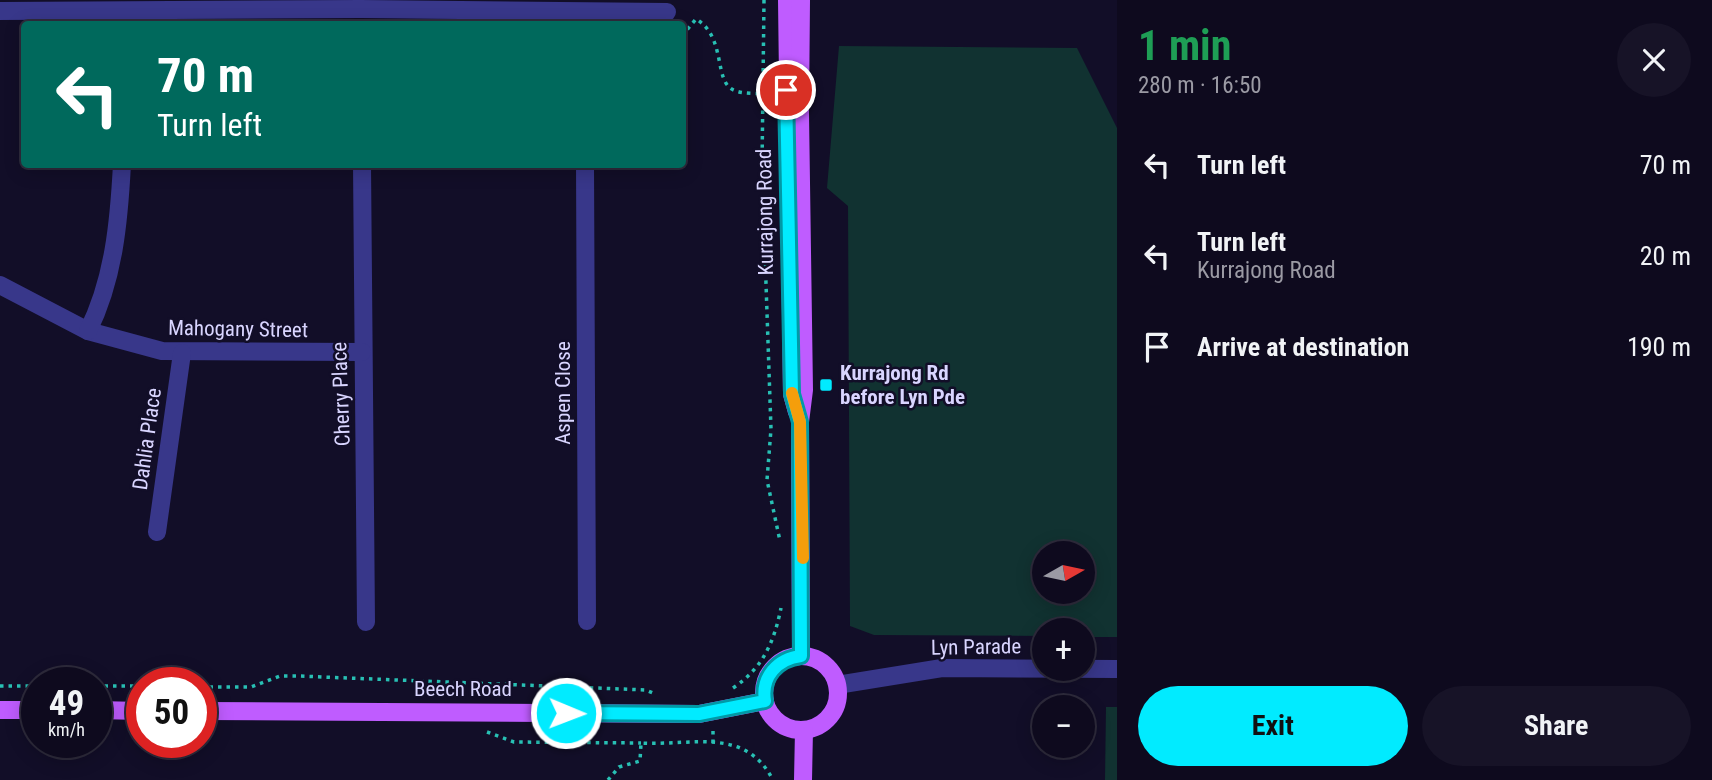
<!DOCTYPE html>
<html lang="en">
<head>
<meta charset="utf-8">
<style>
  :root { --surface:#0e0a1e; --page:#171327; --text:#f1f3f6; --muted:#9b9aa4; --line:#2e2b3c; --accent:#01ebff }
  body { margin:0; font-family:"Roboto Condensed",sans-serif; background:var(--page); color:var(--text); height:100vh; display:flex; flex-direction:column; font-size:26px; white-space:nowrap }
  * { box-sizing:border-box; margin:0 }
  p { font-size:23px; color:var(--muted) }
  .icon { flex:none; width:38px; height:38px; fill:none; stroke:currentColor; stroke-width:2; stroke-linecap:round; stroke-linejoin:round }
  .map { position:relative; flex:1; overflow:hidden }
  .panel { display:flex; flex-direction:column; background:var(--surface); width:595px }
  .panel>* { flex:none }
  .hud { position:absolute; left:21px; top:21px; width:665px; height:147px; border-radius:7px; box-shadow:0 4px 18px #0003,0 0 0 2px var(--line); background:#00695c; color:#fff; overflow:hidden }
  .needle { width:46px; rotate:81deg }
  .controls { position:absolute; left:1032px; top:541px; display:grid; gap:14px }
  .controls a { display:grid; place-items:center; width:63px; height:63px; border-radius:50%; background:var(--surface); box-shadow:0 4px 18px #0003,0 0 0 2px var(--line); font-size:35px }
  .speed { position:absolute; left:21px; top:667px; display:flex; gap:14px; font-size:35px; font-weight:700; text-align:center }
  .speed>* { display:grid; place-content:center; width:91px; height:91px; border-radius:50%; background:var(--surface); box-shadow:0 4px 18px #0003,0 0 0 2px var(--line); line-height:1 }
  .speed small { font-size:18px; font-weight:400 }
  .speed .limit { border:10px solid #d22; background:#fff; color:#111 }
  .pin { position:absolute; display:grid; place-items:center; width:60px; height:60px; color:#fff; margin:-30px; border:4px solid #fff; border-radius:50%; box-shadow:0 2px 7px #0007 }
  .me { position:absolute; width:77px; margin:-38px; rotate:91deg; stroke-linejoin:round; filter:drop-shadow(0 0 5px #0008) }
  .turn { display:flex; align-items:center; gap:24px; height:147px; padding:0 21px; font-size:32px }
  .turn .icon { width:91px; height:91px; stroke-width:2.5 }
  .turn b { display:block; font-size:49px; line-height:60px }
  .round { display:grid; place-items:center; flex:none; width:74px; height:74px; border-radius:37px; background:var(--page) }
  .overview { display:flex; align-items:center; justify-content:space-between; height:119px; padding:0 21px }
  h1 { font-size:42px; font-weight:700; line-height:52px; color:#1e9e55 }
  .action { display:flex; gap:14px; margin-top:auto; padding:14px 21px }
  .action a { flex:1; height:80px; border-radius:42px; background:var(--accent); color:#111; font-size:28px; font-weight:700; line-height:80px; text-align:center }
  .action a+a { background:var(--page); color:var(--text) }
  ul { padding:0; list-style:none }
  li { display:flex; align-items:center; gap:21px; height:91px; padding:0 21px }
  li div { flex:1 }
  li b { display:block; font-size:26px }
  li em { font-style:normal }
  main { display:flex; flex:1; min-height:0 }
  .map>svg:first-child { display:block }
</style>
</head>
<body>
<main>
<div class="map">
<svg width="1117" height="780" viewBox="0 0 1117 780">
  <rect width="100%" height="100%" fill="#120e28"/>
  <g fill="#113231" fill-rule="evenodd">
    <path d="M839,46L1077,48L1117,128V637H1083V630H1045V636L874,635L850,626L848,206L827,188ZM1045,553H1083V592H1045Z"/>
    <path d="M1106,707H1117V780H1105Z"/>
  </g>
  <g fill="none" stroke-linecap="round" stroke-linejoin="round">
    <g stroke="#28c0b4" stroke-width="3.5" stroke-dasharray="3.5 5" stroke-linecap="butt">
      <path d="M764,0L762,167L771,429L767,480L780,541"/>
      <path d="M682,36L696,19C728,38 712,84 736,91C744,94 755,93 764,94"/>
      <path d="M0,686H37"/>
      <path d="M96,686H142"/>
      <path d="M201,687H251L280,676H298L646,690L655,694"/>
      <path d="M733,688C763,668 774,642 781,608"/>
      <path d="M487,732L514,742L641,743"/>
      <path d="M713,743V727"/>
      <path d="M608,780L619,767L640,761L641,743C692,746 745,726 773,780"/>
    </g>
    <g stroke="#38378a" stroke-width="18">
      <path d="M0,11L361,9L667,12"/>
      <path d="M362,164L366,622"/>
      <path d="M585,164L587,621"/>
      <path d="M0,285L88,331L162,351L362,352"/>
      <path d="M88,331C114,279 119,221 122,164"/>
      <path d="M157,532L182,353"/>
      <path d="M837,685L942,668L1117,669"/>
    </g>
    <g stroke="#bf5cff" stroke-width="18">
      <path d="M787,0L792,394L797,412"/>
      <path d="M801,656L800,422L804,390L800,113L801,0"/>
      <circle cx="801" cy="693" r="37"/>
      <path d="M0,710H37"/>
      <path d="M96,710L142,711"/>
      <path d="M201,711L699,714L765,701"/>
      <path d="M803,780L804,730"/>
    </g>
  </g>
  <g fill="none" stroke-linecap="round" stroke-linejoin="round">
    <g stroke="#0199a6" stroke-width="18">
      <path id="route" d="M566,713L699,714L765,701C761,677 777,659 801,656L800,422L792,394L786,90"/>
    </g>
    <use href="#route" stroke="#01ebff" stroke-width="12"/>
    <path stroke="#f59e0b" stroke-width="12" d="M792,393L800,422L803,558"/>
  </g>
  <rect fill="#01ebff" stroke="#120e28" stroke-width="2.5" x="819" y="378" width="14" height="14" rx="3.5"/>
  <g text-anchor="middle" stroke-width="5" stroke-linejoin="round" paint-order="stroke">
    <g font-size="21" fill="#d9d5ff" stroke="#120e28">
      <text transform="translate(765 212) rotate(-91)" y="7">Kurrajong Road</text>
      <text transform="translate(238 329) rotate(1)" y="7">Mahogany Street</text>
      <text transform="translate(563 393) rotate(-90)" y="7">Aspen Close</text>
      <text transform="translate(341 394) rotate(-92)" y="7">Cherry Place</text>
      <text transform="translate(147 439) rotate(-82)" y="7">Dahlia Place</text>
      <text transform="translate(976 647) rotate(-1)" y="7">Lyn Parade</text>
      <text x="463" y="696">Beech Road</text>
    </g>
    <g font-size="21" font-weight="bold" fill="#d9d5ff" stroke="#120e28" text-anchor="start">
      <text x="840" y="380">Kurrajong Rd<tspan x="840" dy="24">before Lyn Pde</tspan></text>
    </g>
  </g>
</svg>
<div class="controls">
<a><svg class="needle" viewBox="-14 -14 28 28"><path d="M0-13l5 13h-10z" fill="#e53935"/><path d="M0 13l5-13h-10z" fill="#9b9aa4"/></svg></a>
<a>+</a>
<a>−</a>
</div>
<div class="speed"><div>49<small>km/h</small></div><div class="limit">50</div></div>
<div class="pin" style="left:786px;top:90px;background:#d93025"><svg class="icon" aria-label="arrive" viewBox="0 0 24 24"><path d="M6 21V4h12l-3 4 3 4H6"/></svg></div>
<svg class="me" style="left:566px;top:713px" viewBox="-20 -20 40 40"><circle r="17" fill="#01ebff" stroke="#fff" stroke-width="3"/><path d="M0-11L8 9 0 5-8 9z" fill="#fff"/></svg>
<div class="hud">
<div class="turn"><svg class="icon" aria-label="left" viewBox="0 0 24 24"><path d="M17 20v-9H6M10 6l-5 5 5 5"/></svg><div><b>70 m</b>Turn left</div></div>
</div>
</div>
<section class="panel">
<div class="overview"><div><h1>1 min</h1><p>280 m · 16:50</p></div><a class="round"><svg class="icon" aria-label="close" viewBox="0 0 24 24"><path d="M6 6l12 12M18 6L6 18"/></svg></a></div>
<ul>
<li><svg class="icon" aria-label="left" viewBox="0 0 24 24"><path d="M17 20v-9H6M10 6l-5 5 5 5"/></svg><div><b>Turn left</b></div><em>70 m</em></li>
<li><svg class="icon" aria-label="left" viewBox="0 0 24 24"><path d="M17 20v-9H6M10 6l-5 5 5 5"/></svg><div><b>Turn left</b><p>Kurrajong Road</p></div><em>20 m</em></li>
<li><svg class="icon" aria-label="arrive" viewBox="0 0 24 24"><path d="M6 21V4h12l-3 4 3 4H6"/></svg><div><b>Arrive at destination</b></div><em>190 m</em></li>
</ul>
<div class="action"><a>Exit</a><a>Share</a></div>
</section>
</main>
</body>
</html>
